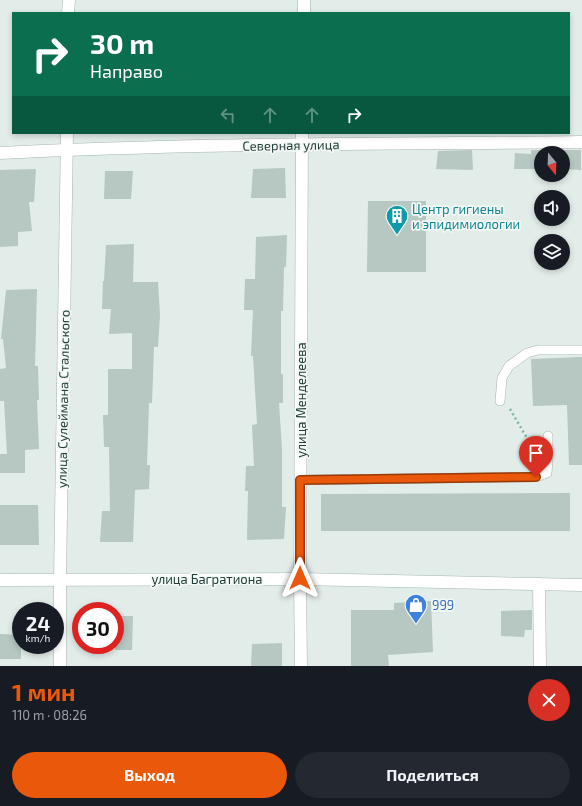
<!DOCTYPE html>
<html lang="ru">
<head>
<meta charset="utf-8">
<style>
  :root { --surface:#171b24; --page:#242831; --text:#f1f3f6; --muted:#9ea1a6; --accent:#ea580c }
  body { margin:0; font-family:"Exo 2",sans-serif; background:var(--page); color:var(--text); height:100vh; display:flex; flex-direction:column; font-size:15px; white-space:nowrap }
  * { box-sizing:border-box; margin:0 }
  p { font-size:13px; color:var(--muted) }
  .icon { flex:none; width:22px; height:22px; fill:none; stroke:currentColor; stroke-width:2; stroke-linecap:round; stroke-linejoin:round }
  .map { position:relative; height:666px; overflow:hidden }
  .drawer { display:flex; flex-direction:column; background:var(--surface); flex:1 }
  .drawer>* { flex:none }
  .guide { position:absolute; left:12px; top:12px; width:558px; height:122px; border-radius:0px; box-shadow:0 2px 6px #0003; background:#0b6e4f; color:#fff; overflow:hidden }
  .needle { width:26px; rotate:161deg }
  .buttons { position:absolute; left:534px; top:146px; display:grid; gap:8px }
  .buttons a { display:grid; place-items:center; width:36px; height:36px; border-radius:50%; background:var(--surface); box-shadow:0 2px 6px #0003; font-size:20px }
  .speed { position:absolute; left:12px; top:602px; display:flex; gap:8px; font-size:20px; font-weight:700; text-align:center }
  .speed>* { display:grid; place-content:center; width:52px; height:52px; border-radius:50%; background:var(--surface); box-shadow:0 2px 6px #0003; line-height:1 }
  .speed small { font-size:10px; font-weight:400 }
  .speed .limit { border:6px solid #d22; background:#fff; color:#111 }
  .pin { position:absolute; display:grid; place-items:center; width:34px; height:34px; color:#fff; margin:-41px -17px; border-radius:50% 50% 50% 0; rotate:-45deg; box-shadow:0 0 4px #0007 }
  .pin .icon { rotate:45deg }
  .me { position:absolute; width:44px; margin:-22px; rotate:0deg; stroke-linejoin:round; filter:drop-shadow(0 0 3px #0008) }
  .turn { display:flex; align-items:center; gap:14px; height:84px; padding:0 12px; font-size:18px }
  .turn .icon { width:52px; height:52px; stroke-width:2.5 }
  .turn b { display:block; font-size:28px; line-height:34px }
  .lanes { display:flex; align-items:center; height:38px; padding:0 12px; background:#0003; justify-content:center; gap:20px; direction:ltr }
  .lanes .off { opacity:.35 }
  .round { display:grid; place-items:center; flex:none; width:42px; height:42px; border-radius:21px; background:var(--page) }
  .head { display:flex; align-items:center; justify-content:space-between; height:68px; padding:0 12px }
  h1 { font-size:24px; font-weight:700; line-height:30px; color:var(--accent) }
  .action { display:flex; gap:8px; margin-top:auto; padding:8px 12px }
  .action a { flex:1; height:46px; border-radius:24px; background:var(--accent); color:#fff; font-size:16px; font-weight:700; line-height:46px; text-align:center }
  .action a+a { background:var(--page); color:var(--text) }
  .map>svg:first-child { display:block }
</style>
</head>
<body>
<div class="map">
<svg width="582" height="666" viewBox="0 0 582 666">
  <rect width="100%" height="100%" fill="#e2ece8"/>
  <g fill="#b7c7c2">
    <path d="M472,150L473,170L436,169L438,151Z"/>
    <path d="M531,150H581V170L563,169V153H541V169H514L515,153L531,154Z"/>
    <path d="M285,168L286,198H251L253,169Z"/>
    <path d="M36,169L34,202H29L32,231L18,232V246L0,247V170Z"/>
    <path d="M105,171H133L131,199H104Z"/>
    <path d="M368,201H426V272H367Z"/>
    <path d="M287,235L286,267H284L283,311H281V374H283V403H279L282,449V507H286L284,539L247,540L248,491H245L246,466H254L252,425L257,424L253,356H251L253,310H244L245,279H255L256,237Z"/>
    <path d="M134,244L133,282H158L160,315L158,347H154L152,403H149L147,465H150L149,489L135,490L133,542H100L102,511H110L109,447H104L103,415H108V369H132V333L109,334L111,309H102L103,281H104L106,245Z"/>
    <path d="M37,289L35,366H38L39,400H37L39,449L25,450V473H0V454H7L4,401H0V369L6,368L3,339H1L6,290Z"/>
    <path d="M582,357V465H569L567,405L533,406L531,359Z"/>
    <path d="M570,493V531H321V494Z"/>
    <path d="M0,505H38L39,545H0Z"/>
    <path d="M431,601L433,652L388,655L389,666H351V610H394V603Z"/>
    <path d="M532,610V630H525L524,637L501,636V611Z"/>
    <path d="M115,616H133L132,650H115Z"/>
    <path d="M0,634L21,635V659H0Z"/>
    <path d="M282,643V666H251L252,644Z"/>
  </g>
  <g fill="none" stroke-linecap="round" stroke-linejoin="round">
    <g stroke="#a5b4b0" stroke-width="10">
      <g id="lane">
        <path d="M500,401L502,378L509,366L527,353L538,350H582"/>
        <path d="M300,480L536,477L547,473L548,461V436"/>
      </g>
    </g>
    <g stroke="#a5b4b0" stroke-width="13">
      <g id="street">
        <path d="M68,13L69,0"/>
        <path d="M304,13V0"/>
        <path d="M0,153C194,143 388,144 582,142"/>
        <path d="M539,584L540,666"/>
        <path d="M60,666V580L67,133"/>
        <path d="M301,666L300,579L302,133"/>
      </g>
    </g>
    <g stroke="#a0b8b1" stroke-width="13">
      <path id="secondary" d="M0,580L300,579L582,585"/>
    </g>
    <path stroke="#82b0a5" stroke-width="2.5" stroke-dasharray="2 3" stroke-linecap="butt" d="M510,409L534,450"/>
    <use href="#lane" stroke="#fff" stroke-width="9"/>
    <use href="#street" stroke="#fff" stroke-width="12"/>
    <use href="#secondary" stroke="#fff" stroke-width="12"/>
  </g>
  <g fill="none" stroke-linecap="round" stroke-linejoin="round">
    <g stroke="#983908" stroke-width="10">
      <path id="route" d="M300,578V480L536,477"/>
    </g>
    <use href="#route" stroke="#ea580c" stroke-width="7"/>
  </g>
  <defs>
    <g id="building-pin" transform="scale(1.15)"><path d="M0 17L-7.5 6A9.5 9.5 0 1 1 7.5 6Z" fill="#0f9aa8" stroke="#f3f9f6"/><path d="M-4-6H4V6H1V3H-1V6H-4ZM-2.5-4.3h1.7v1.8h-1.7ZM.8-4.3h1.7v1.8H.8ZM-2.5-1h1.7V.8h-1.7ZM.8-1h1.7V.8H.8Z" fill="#fff"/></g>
    <g id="shop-pin" transform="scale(1.15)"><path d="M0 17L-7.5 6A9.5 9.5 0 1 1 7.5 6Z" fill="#3f7fe0" stroke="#f3f9f6"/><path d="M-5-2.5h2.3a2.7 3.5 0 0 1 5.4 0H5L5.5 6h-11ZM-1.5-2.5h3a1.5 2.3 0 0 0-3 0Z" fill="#fff"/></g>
  </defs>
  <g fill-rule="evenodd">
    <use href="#building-pin" x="397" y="216"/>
    <use href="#shop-pin" x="416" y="605"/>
  </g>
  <g text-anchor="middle" stroke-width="3.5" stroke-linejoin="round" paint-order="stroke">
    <g font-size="13" fill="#223e38" stroke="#f3f9f6">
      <text transform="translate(291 145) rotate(-1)" y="5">Северная улица</text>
      <text transform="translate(63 399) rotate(-89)" y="5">улица Сулеймана Стальского</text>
      <text transform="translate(301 400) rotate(-90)" y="5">улица Менделеева</text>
      <text x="207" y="584">улица Багратиона</text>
    </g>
    <g font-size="13" fill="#0d838f" stroke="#f3f9f6" text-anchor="start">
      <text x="412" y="214">Центр гигиены<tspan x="412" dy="15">и эпидимиологии</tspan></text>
    </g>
    <g font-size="13" fill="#366cbe" stroke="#f3f9f6" text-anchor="start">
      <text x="432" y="610">999</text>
    </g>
  </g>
</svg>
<div class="buttons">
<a><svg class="needle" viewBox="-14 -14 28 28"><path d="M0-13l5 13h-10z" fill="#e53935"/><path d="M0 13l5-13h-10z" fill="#9ea1a6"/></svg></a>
<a><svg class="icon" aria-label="sound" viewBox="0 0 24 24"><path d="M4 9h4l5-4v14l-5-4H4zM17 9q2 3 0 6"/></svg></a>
<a><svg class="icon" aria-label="layers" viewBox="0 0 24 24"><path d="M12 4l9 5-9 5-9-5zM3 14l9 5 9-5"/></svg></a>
</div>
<div class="speed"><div>24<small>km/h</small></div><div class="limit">30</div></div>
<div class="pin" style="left:536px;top:477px;background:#d93025"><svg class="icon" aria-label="arrive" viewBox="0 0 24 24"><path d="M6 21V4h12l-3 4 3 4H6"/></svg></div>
<svg class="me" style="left:300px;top:578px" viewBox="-20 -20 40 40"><path d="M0-17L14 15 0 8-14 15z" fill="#ea580c" stroke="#fff" stroke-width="4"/></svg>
<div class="guide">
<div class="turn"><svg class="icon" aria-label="right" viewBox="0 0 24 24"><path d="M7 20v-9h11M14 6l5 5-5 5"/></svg><div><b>30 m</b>Направо</div></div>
<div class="lanes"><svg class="icon off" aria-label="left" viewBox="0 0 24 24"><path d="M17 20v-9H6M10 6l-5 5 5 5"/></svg><svg class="icon off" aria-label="ahead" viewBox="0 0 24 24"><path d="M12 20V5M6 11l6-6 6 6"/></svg><svg class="icon off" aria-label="ahead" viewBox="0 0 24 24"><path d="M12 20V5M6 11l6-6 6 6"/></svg><svg class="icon" aria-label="right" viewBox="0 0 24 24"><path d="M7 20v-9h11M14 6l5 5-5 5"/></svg></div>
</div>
</div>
<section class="drawer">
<div class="head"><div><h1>1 мин</h1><p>110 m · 08:26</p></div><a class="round" style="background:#d93025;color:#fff"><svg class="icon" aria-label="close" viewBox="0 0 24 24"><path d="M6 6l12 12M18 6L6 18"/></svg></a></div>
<div class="action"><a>Выход</a><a>Поделиться</a></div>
</section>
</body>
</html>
